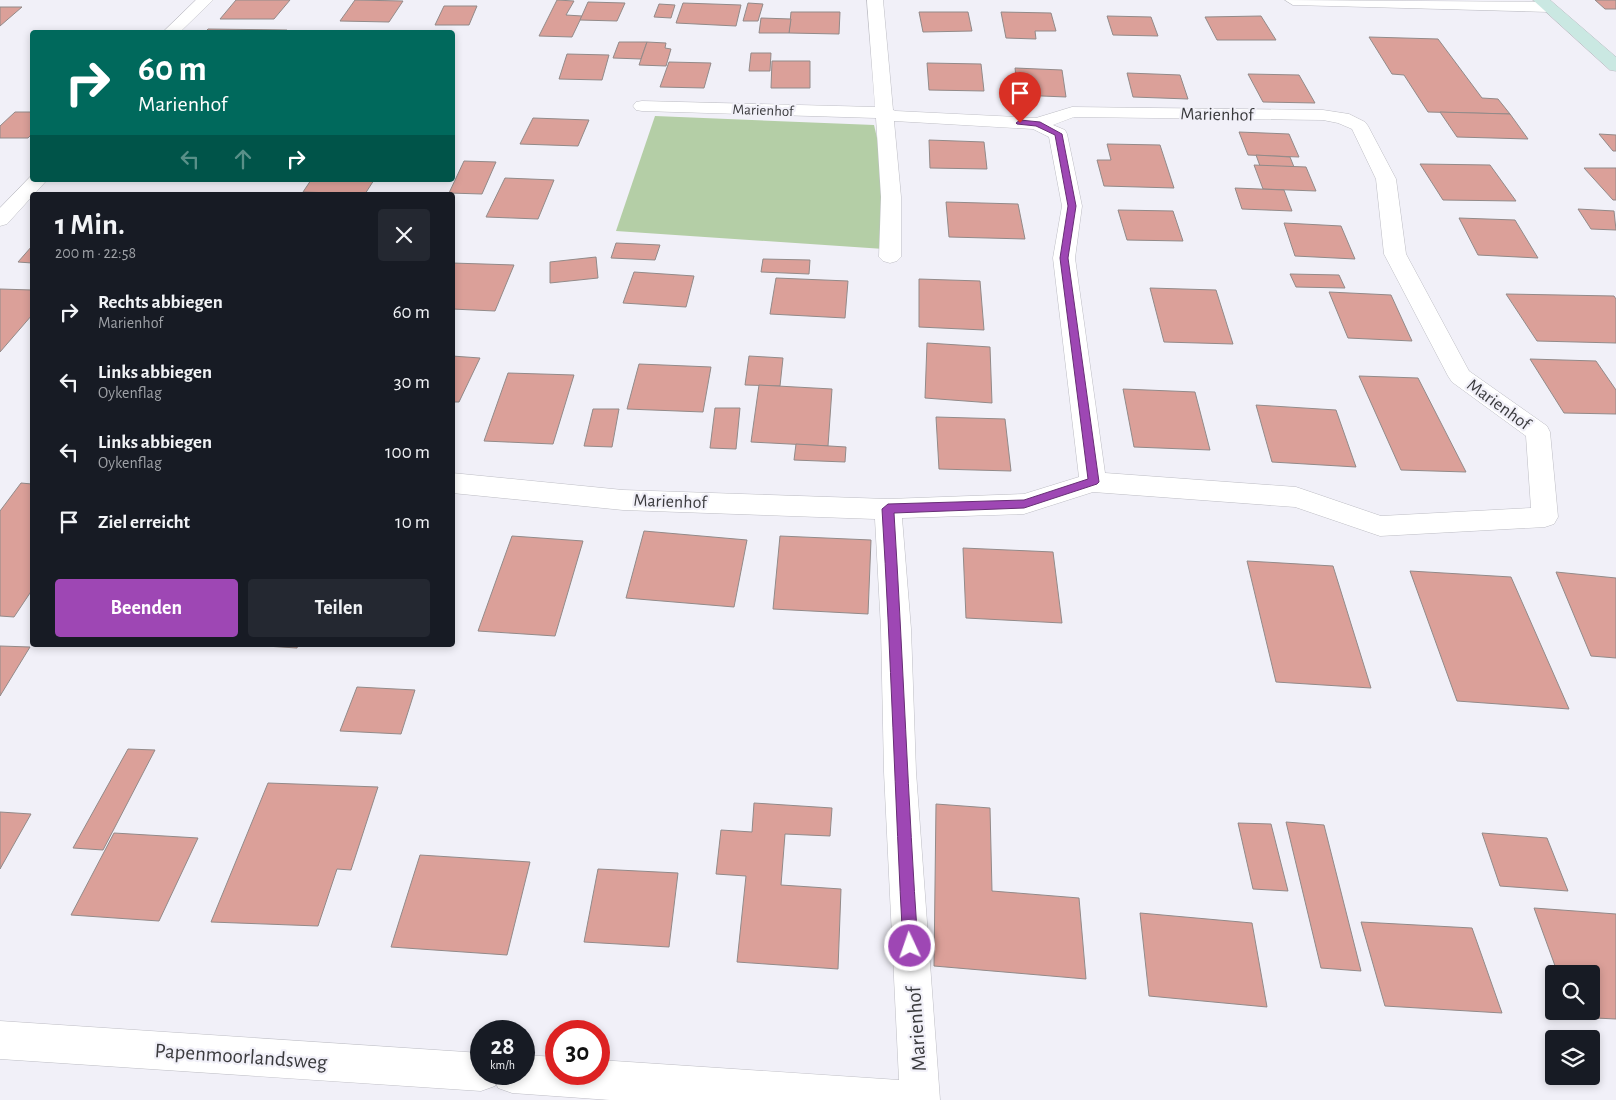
<!DOCTYPE html>
<html lang="de">
<head>
<meta charset="utf-8">
<style>
  :root { --surface:#171b24; --page:#242831; --text:#f1f3f6; --muted:#9ea1a6; --accent:#9e47b4 }
  body { margin:0; font-family:"Alegreya Sans",sans-serif; background:var(--page); color:var(--text); height:100vh; display:flex; flex-direction:column; font-size:19px; white-space:nowrap }
  * { box-sizing:border-box; margin:0 }
  p { font-size:16px; color:var(--muted) }
  .icon { flex:none; width:28px; height:28px; fill:none; stroke:currentColor; stroke-width:2; stroke-linecap:round; stroke-linejoin:round }
  .map { position:relative; flex:1; overflow:hidden }
  .sheet { position:absolute; left:30px; top:192px; width:425px; height:455px; display:flex; flex-direction:column; background:var(--surface); border-radius:5px; box-shadow:0 2px 8px #0003 }
  .sheet>* { flex:none }
  .top-card { position:absolute; left:30px; top:30px; width:425px; height:152px; border-radius:5px; box-shadow:0 2px 8px #0003; background:#00695c; color:#fff; overflow:hidden }
  .tools { position:absolute; left:1545px; top:965px; display:grid; gap:10px }
  .tools a { display:grid; place-items:center; width:55px; height:55px; border-radius:5px; background:var(--surface); box-shadow:0 2px 8px #0003; font-size:25px }
  .speed { position:absolute; left:470px; top:1020px; display:flex; gap:10px; font-size:25px; font-weight:700; text-align:center }
  .speed>* { display:grid; place-content:center; width:65px; height:65px; border-radius:50%; background:var(--surface); box-shadow:0 2px 8px #0003; line-height:1 }
  .speed small { font-size:12px; font-weight:400 }
  .speed .limit { border:8px solid #d22; background:#fff; color:#111 }
  .pin { position:absolute; display:grid; place-items:center; width:42px; height:42px; color:#fff; margin:-51px -21px; border-radius:50% 50% 50% 0; rotate:-45deg; box-shadow:0 0 5px #0007 }
  .pin .icon { rotate:45deg }
  .me { position:absolute; width:55px; margin:-28px; rotate:357deg; stroke-linejoin:round; filter:drop-shadow(0 0 4px #0008) }
  .turn { display:flex; align-items:center; gap:18px; height:105px; padding:0 25px; font-size:22px }
  .turn .icon { width:65px; height:65px; stroke-width:2.5 }
  .turn b { display:block; font-size:35px; line-height:42px }
  .lanes { display:flex; align-items:center; height:48px; padding:0 25px; background:#0003; justify-content:center; gap:25px; direction:ltr }
  .lanes .off { opacity:.35 }
  .round { display:grid; place-items:center; flex:none; width:52px; height:52px; border-radius:5px; background:var(--page) }
  .summary { display:flex; align-items:center; justify-content:space-between; height:85px; padding:0 25px }
  h1 { font-size:30px; font-weight:700; line-height:38px }
  .action { display:flex; gap:10px; margin-top:auto; padding:10px 25px }
  .action a { flex:1; height:58px; border-radius:5px; background:var(--accent); color:#fff; font-size:20px; font-weight:700; line-height:58px; text-align:center }
  .action a+a { background:var(--page); color:var(--text) }
  ul { padding:0; list-style:none }
  li { display:flex; align-items:center; gap:15px; height:70px; padding:0 25px }
  li div { flex:1 }
  li b { display:block; font-size:19px }
  li em { font-style:normal }
  .map>svg:first-child { display:block }
</style>
</head>
<body>
<div class="map">
<svg width="1616" height="1100" viewBox="0 0 1616 1100">
  <rect width="100%" height="100%" fill="#f1f0f8"/>
  <path fill="#b4cea6" d="M655,116L874,125L891,197L884,249L616,231Z"/>
  <g fill="#dba099" stroke="#928a89">
    <path d="M236,0H290L274,19H220Z"/>
    <path d="M355,0L403,1L389,22L340,21Z"/>
    <path d="M557,0L574,1L566,15L582,16L572,37L539,36Z"/>
    <path d="M1595,0H1616V9H1605Z"/>
    <path d="M588,2L625,3L617,21L580,20Z"/>
    <path d="M683,3L741,5L736,26L676,23Z"/>
    <path d="M748,3L763,4L758,21H743Z"/>
    <path d="M659,4L675,5L671,18L654,17Z"/>
    <path d="M444,6H477L469,25H435Z"/>
    <path d="M0,7H22L0,26Z"/>
    <path d="M791,12H840L839,34L789,33Z"/>
    <path d="M919,12H968L972,31L923,32Z"/>
    <path d="M1001,12L1051,13L1056,31H1035L1036,39L1006,38Z"/>
    <path d="M1107,16L1151,17L1158,36L1113,35Z"/>
    <path d="M1261,16L1276,40H1217L1205,17Z"/>
    <path d="M761,18L791,19L789,33H759Z"/>
    <path d="M208,29L287,30L285,32H205Z"/>
    <path d="M1369,37L1438,39L1482,98L1498,99L1510,114L1428,112L1404,75L1392,74Z"/>
    <path d="M619,42H647L641,59L613,58Z"/>
    <path d="M647,42L666,43L665,48L671,49L666,66L639,65Z"/>
    <path d="M751,53H771L770,71H749Z"/>
    <path d="M567,54L609,55L602,80L559,79Z"/>
    <path d="M772,61H810V88H771Z"/>
    <path d="M669,62L711,63L704,88L660,87Z"/>
    <path d="M927,63L981,64L984,91L929,90Z"/>
    <path d="M1015,68L1062,70L1066,97L1018,95Z"/>
    <path d="M1127,73L1180,75L1188,99L1133,97Z"/>
    <path d="M1248,74L1299,75L1315,103L1263,102Z"/>
    <path d="M15,112H32V134L28,138H0V126Z"/>
    <path d="M1440,112L1510,114L1528,139L1457,137Z"/>
    <path d="M533,118L589,120L578,146L520,144Z"/>
    <path d="M1239,132L1289,134L1299,157L1248,155Z"/>
    <path d="M1599,134L1616,135V151H1613Z"/>
    <path d="M929,140L984,142L987,169L930,168Z"/>
    <path d="M1107,144L1160,145L1174,188L1104,186L1097,160H1111Z"/>
    <path d="M1256,155L1290,157L1294,167L1260,166Z"/>
    <path d="M464,161L496,162L482,194L449,193Z"/>
    <path d="M1420,164L1490,165L1516,201L1443,200Z"/>
    <path d="M1254,165L1306,167L1316,191L1263,189Z"/>
    <path d="M1584,168H1616V200H1613Z"/>
    <path d="M505,178L554,180L538,219L486,217Z"/>
    <path d="M311,180H374L365,194L303,192Z"/>
    <path d="M1235,188L1284,190L1292,211L1242,209Z"/>
    <path d="M946,202L1018,204L1025,239L949,237Z"/>
    <path d="M1578,209L1614,211L1616,230L1591,229Z"/>
    <path d="M1118,210L1173,211L1183,241L1127,240Z"/>
    <path d="M1459,218L1515,220L1538,258L1478,255Z"/>
    <path d="M1284,223L1341,226L1355,259L1295,256Z"/>
    <path d="M616,243L660,245L655,260L611,258Z"/>
    <path d="M32,246V263L18,262Z"/>
    <path d="M596,257L598,278L550,283V262Z"/>
    <path d="M763,259L810,260L809,274L761,272Z"/>
    <path d="M452,263L514,265L495,311L452,309Z"/>
    <path d="M634,272L694,276L686,307L623,303Z"/>
    <path d="M1290,274L1339,275L1345,288L1296,287Z"/>
    <path d="M776,278L848,281L845,318L770,314Z"/>
    <path d="M919,279L980,281L984,330L919,327Z"/>
    <path d="M1150,288L1216,290L1233,344L1164,342Z"/>
    <path d="M0,289L32,290V315L0,352Z"/>
    <path d="M1329,292L1391,295L1412,341L1348,338Z"/>
    <path d="M1506,294L1614,296L1616,299V343L1537,341Z"/>
    <path d="M927,343L990,347L992,403L925,398Z"/>
    <path d="M452,356L480,358L459,402H452Z"/>
    <path d="M749,356L783,358L780,386L745,385Z"/>
    <path d="M1530,359L1596,361L1616,390V414L1564,413Z"/>
    <path d="M639,364L711,367L703,412L627,409Z"/>
    <path d="M508,373L574,375L553,444L484,441Z"/>
    <path d="M1359,376L1418,378L1466,472L1401,470Z"/>
    <path d="M759,385L832,389L828,446L751,442Z"/>
    <path d="M1123,389L1195,392L1210,450L1134,447Z"/>
    <path d="M1256,405L1336,410L1356,467L1272,462Z"/>
    <path d="M715,408H740L736,449L710,448Z"/>
    <path d="M593,409H619L612,447L584,446Z"/>
    <path d="M936,417L1005,419L1011,471L939,469Z"/>
    <path d="M796,444L846,447L845,462L794,460Z"/>
    <path d="M21,483L32,484V590L14,617L0,616V511Z"/>
    <path d="M644,531L747,540L734,607L626,598Z"/>
    <path d="M512,536L583,541L555,636L478,631Z"/>
    <path d="M780,536L871,540L868,614L773,609Z"/>
    <path d="M963,548L1053,552L1062,623L966,618Z"/>
    <path d="M1247,561L1333,566L1371,688L1276,682Z"/>
    <path d="M1410,571L1511,577L1569,709L1457,701Z"/>
    <path d="M1556,572L1616,578V658L1591,656Z"/>
    <path d="M250,645H298L297,648Z"/>
    <path d="M0,646L30,647L0,696Z"/>
    <path d="M357,687L415,690L401,734L340,731Z"/>
    <path d="M128,749L155,750L103,850L73,848Z"/>
    <path d="M268,783L378,787L351,870L337,869L318,926L211,922Z"/>
    <path d="M754,803L832,808L830,836L785,834L781,885L841,889L838,969L737,962L746,876L716,874L721,830L752,832Z"/>
    <path d="M936,804L990,808L992,891L1079,898L1086,979L934,966Z"/>
    <path d="M0,812L31,814L0,869Z"/>
    <path d="M1286,822L1324,825L1361,971L1321,968Z"/>
    <path d="M1238,823L1271,824L1288,891L1253,889Z"/>
    <path d="M114,833L198,838L159,921L71,915Z"/>
    <path d="M1482,833L1547,838L1568,891L1500,886Z"/>
    <path d="M420,855L530,862L507,955L391,947Z"/>
    <path d="M598,869L678,873L669,947L584,942Z"/>
    <path d="M1534,908L1616,914V1019L1575,1017L1573,1011H1591V974H1558Z"/>
    <path d="M1140,913L1252,923L1267,1007L1149,996Z"/>
    <path d="M1361,922L1472,928L1502,1013L1385,1006Z"/>
  </g>
  <g fill="none" stroke-linecap="round" stroke-linejoin="round">
    <g stroke="#bdbdc4" stroke-width="1">
      <g id="street">
        <path d="M196,0H213L180,32H163Z"/>
        <path d="M867,0H883L893,110L896,111L1036,118L1072,107L1323,110L1349,114L1365,122L1368,126L1396,179L1406,254L1469,371L1547,426L1550,432L1558,517L1554,524L1545,527L1380,536L1295,507L1093,492L1024,514L902,518L911,629L916,772L940,1100H610L512,1093L498,1088L496,1083L495,1086L481,1091L0,1059V1021L481,1053V1074H524V1055L556,1057V1074H599V1060L899,1080L884,772L881,629L875,519L623,510L452,493V473L623,490L888,499L1024,494L1079,477L1053,258L1062,206L1049,137L1033,129L894,121L901,197V257L897,261L890,263L883,261L879,257L881,197L876,118L642,111L636,110L633,106L636,102L642,101L875,107ZM1074,117L1323,120L1338,123L1352,129L1376,179L1384,254L1448,376L1452,382L1526,436L1531,508L1381,516L1296,487L1105,473L1075,258L1082,206L1067,134L1065,130L1053,125Z"/>
        <path d="M1285,0L1549,2L1557,7L1549,12L1293,5Z"/>
        <path d="M32,175V180H47L7,224L0,226V208Z"/>
      </g>
    </g>
    <g stroke="#bdbdc4" stroke-width="1">
      <path id="secondary" d="M1533,0H1550L1616,57V71L1610,70Z"/>
    </g>
    <use href="#street" fill="#fff" fill-rule="evenodd"/>
    <use href="#secondary" fill="#cae8e2" fill-rule="evenodd"/>
  </g>
  <path fill="#9e47b4" stroke="#672e75" d="M1020,120L1040,122L1062,134L1076,206L1068,258L1099,482L1097,484L1024,508L894,513C903,657 908,801 918,946L916,951L910,953L905,951L903,946C895,800 891,654 882,509L888,504L1024,500L1088,479L1060,258L1068,206L1055,135L1036,126L1017,124L1016,123Z"/>
  <g text-anchor="middle" stroke-width="4.5" stroke-linejoin="round" paint-order="stroke">
    <g font-size="15" fill="#3a3a3d" stroke="#f1f0f8">
      <text transform="translate(763 110) rotate(2)" y="5">Marienhof</text>
    </g>
    <g font-size="18" fill="#3a3a3d" stroke="#f1f0f8">
      <text transform="translate(1217 114) rotate(1)" y="6">Marienhof</text>
      <text transform="translate(1499 404) rotate(36)" y="6">Marienhof</text>
      <text transform="translate(670 501) rotate(2)" y="6">Marienhof</text>
    </g>
    <g font-size="21" fill="#3a3a3d" stroke="#f1f0f8">
      <text transform="translate(916 1029) rotate(-94)" y="7">Marienhof</text>
      <text transform="translate(241 1056) rotate(4)" y="7">Papenmoorlandsweg</text>
    </g>
  </g>
</svg>
<div class="tools">
<a><svg class="icon" aria-label="search" viewBox="0 0 24 24"><circle cx="10" cy="10" r="6"/><path d="M15 15l6 6"/></svg></a>
<a><svg class="icon" aria-label="layers" viewBox="0 0 24 24"><path d="M12 4l9 5-9 5-9-5zM3 14l9 5 9-5"/></svg></a>
</div>
<div class="speed"><div>28<small>km/h</small></div><div class="limit">30</div></div>
<div class="pin" style="left:1020px;top:123px;background:#d93025"><svg class="icon" aria-label="arrive" viewBox="0 0 24 24"><path d="M6 21V4h12l-3 4 3 4H6"/></svg></div>
<svg class="me" style="left:910px;top:946px" viewBox="-20 -20 40 40"><circle r="17" fill="#9e47b4" stroke="#fff" stroke-width="3"/><path d="M0-11L8 9 0 5-8 9z" fill="#fff"/></svg>
<div class="top-card">
<div class="turn"><svg class="icon" aria-label="right" viewBox="0 0 24 24"><path d="M7 20v-9h11M14 6l5 5-5 5"/></svg><div><b>60 m</b>Marienhof</div></div>
<div class="lanes"><svg class="icon off" aria-label="left" viewBox="0 0 24 24"><path d="M17 20v-9H6M10 6l-5 5 5 5"/></svg><svg class="icon off" aria-label="ahead" viewBox="0 0 24 24"><path d="M12 20V5M6 11l6-6 6 6"/></svg><svg class="icon" aria-label="right" viewBox="0 0 24 24"><path d="M7 20v-9h11M14 6l5 5-5 5"/></svg></div>
</div>
<section class="sheet">
<div class="summary"><div><h1>1 Min.</h1><p>200 m · 22:58</p></div><a class="round"><svg class="icon" aria-label="close" viewBox="0 0 24 24"><path d="M6 6l12 12M18 6L6 18"/></svg></a></div>
<ul>
<li><svg class="icon" aria-label="right" viewBox="0 0 24 24"><path d="M7 20v-9h11M14 6l5 5-5 5"/></svg><div><b>Rechts abbiegen</b><p>Marienhof</p></div><em>60 m</em></li>
<li><svg class="icon" aria-label="left" viewBox="0 0 24 24"><path d="M17 20v-9H6M10 6l-5 5 5 5"/></svg><div><b>Links abbiegen</b><p>Oykenflag</p></div><em>30 m</em></li>
<li><svg class="icon" aria-label="left" viewBox="0 0 24 24"><path d="M17 20v-9H6M10 6l-5 5 5 5"/></svg><div><b>Links abbiegen</b><p>Oykenflag</p></div><em>100 m</em></li>
<li><svg class="icon" aria-label="arrive" viewBox="0 0 24 24"><path d="M6 21V4h12l-3 4 3 4H6"/></svg><div><b>Ziel erreicht</b></div><em>10 m</em></li>
</ul>
<div class="action"><a>Beenden</a><a>Teilen</a></div>
</section>
</div>
</body>
</html>
